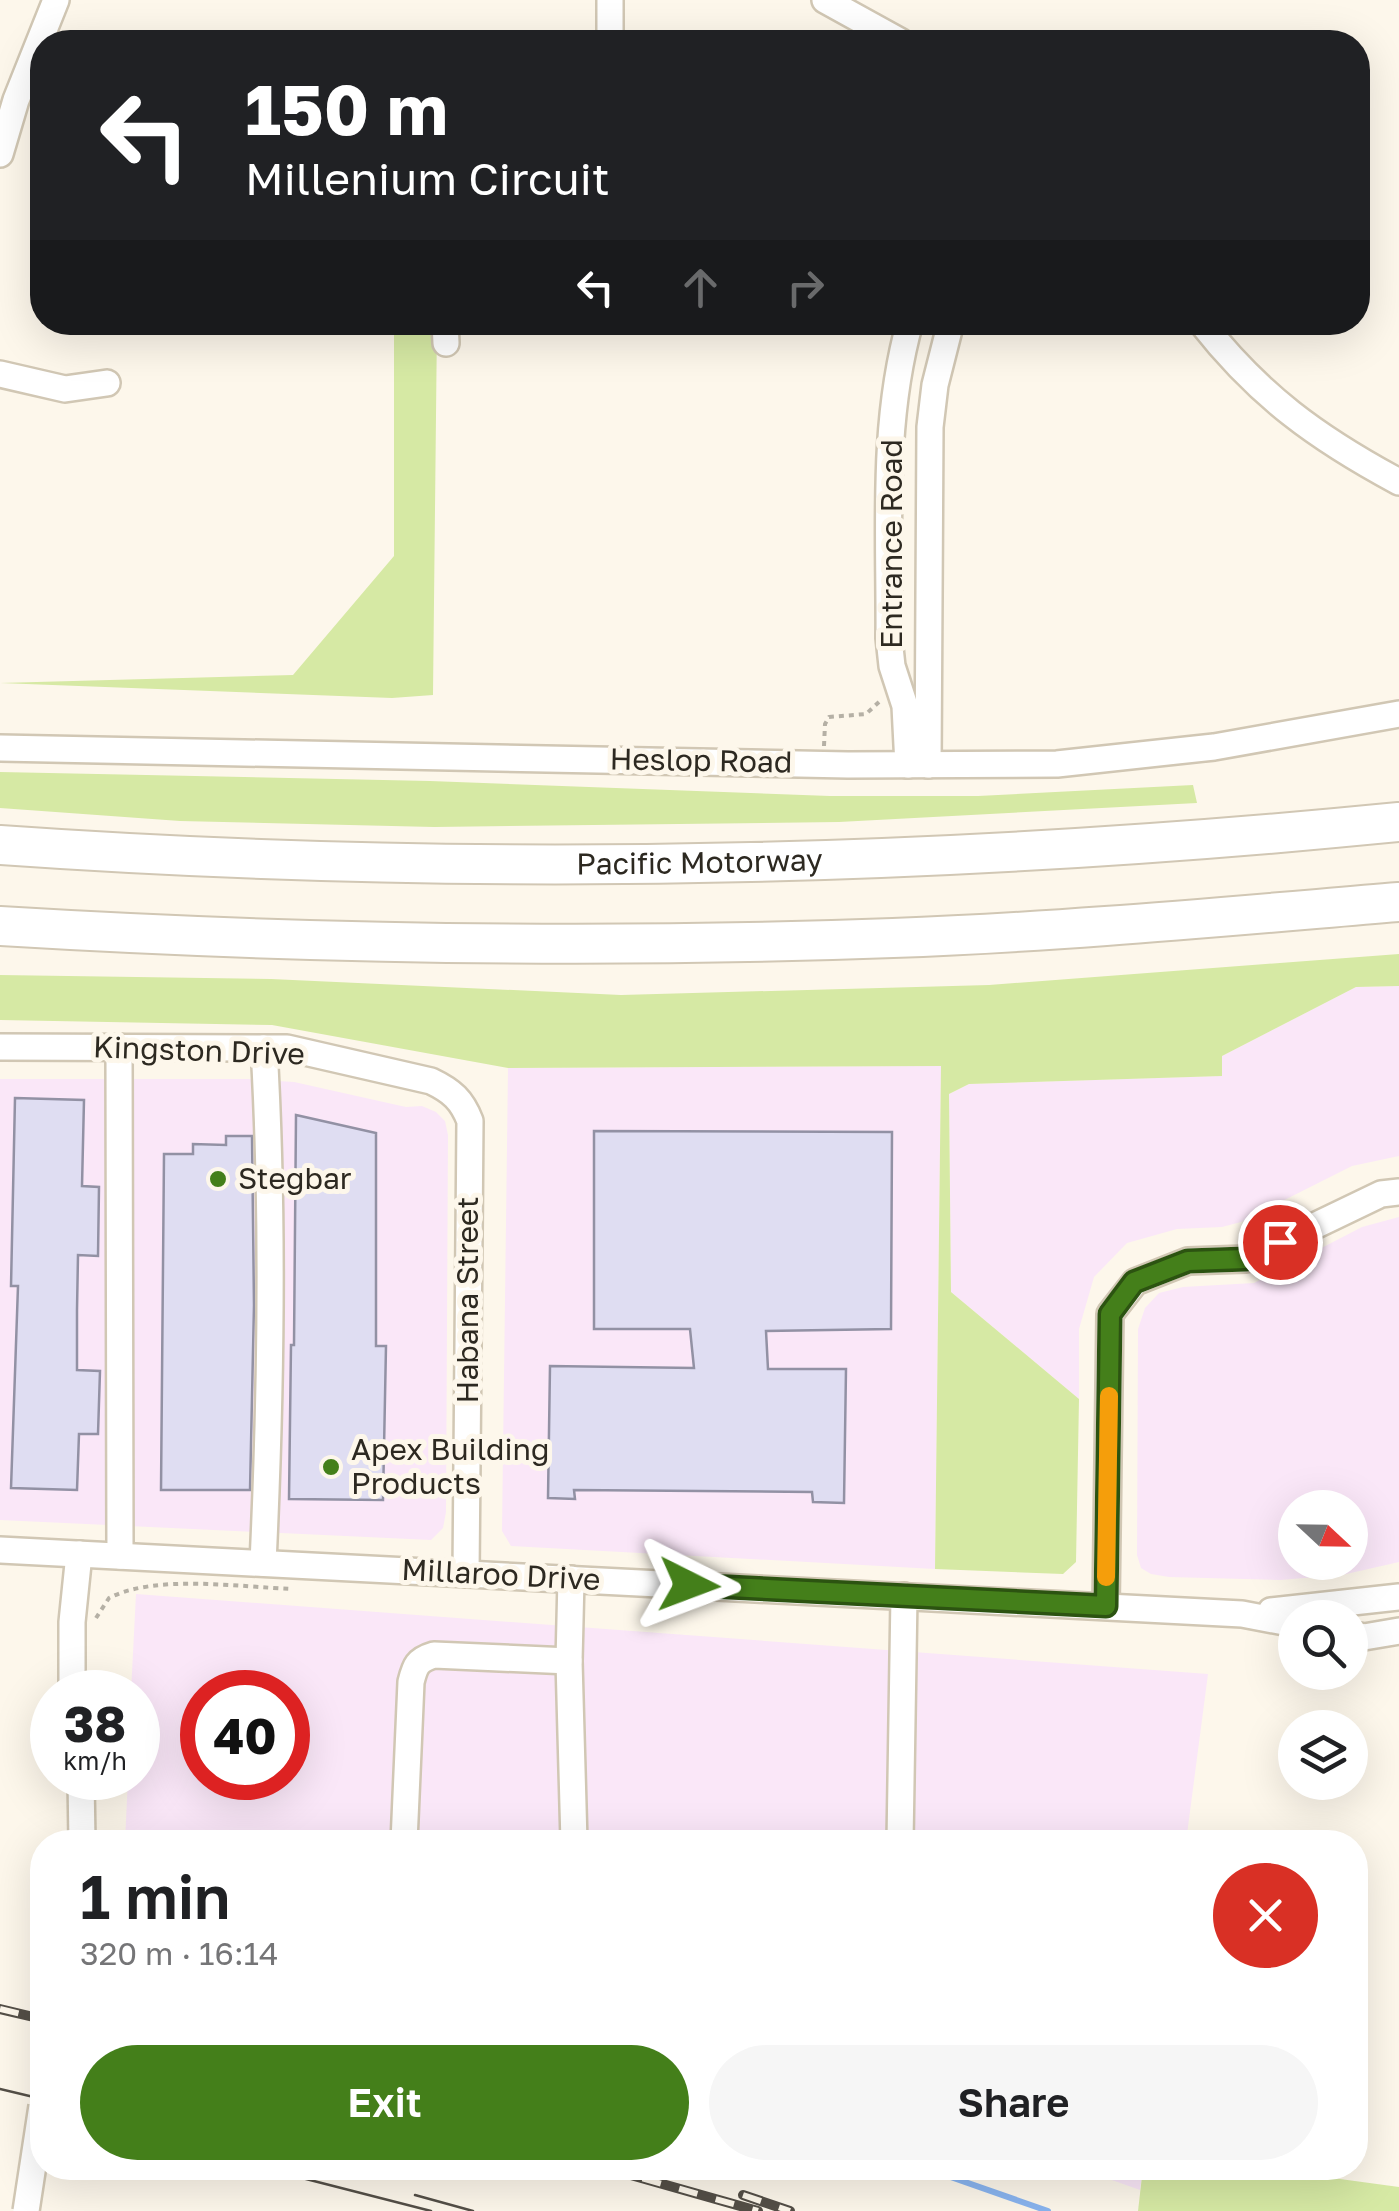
<!DOCTYPE html>
<html lang="en">
<head>
<meta charset="utf-8">
<style>
  :root { --surface:#fff; --page:#f6f6f6; --text:#202124; --muted:#757577; --accent:#447f1a }
  body { margin:0; font-family:"Golos Text",sans-serif; background:var(--page); color:var(--text); height:100vh; display:flex; flex-direction:column; font-size:38px; white-space:nowrap }
  * { box-sizing:border-box; margin:0 }
  p { font-size:32px; color:var(--muted) }
  .icon { flex:none; width:55px; height:55px; fill:none; stroke:currentColor; stroke-width:2; stroke-linecap:round; stroke-linejoin:round }
  .map { position:relative; flex:1; overflow:hidden }
  .sheet { position:absolute; left:30px; top:1830px; width:1338px; height:350px; display:flex; flex-direction:column; background:var(--surface); border-radius:40px; box-shadow:0 10px 40px #0002 }
  .sheet>* { flex:none }
  .banner { position:absolute; left:30px; top:30px; width:1340px; height:305px; border-radius:40px; box-shadow:0 10px 40px #0002; background:#202124; color:#fff; overflow:hidden }
  .needle { width:65px; rotate:112deg }
  .controls { position:absolute; left:1278px; top:1490px; display:grid; gap:20px }
  .controls a { display:grid; place-items:center; width:90px; height:90px; border-radius:50%; background:var(--surface); box-shadow:0 10px 40px #0002; font-size:50px }
  .speed { position:absolute; left:30px; top:1670px; display:flex; gap:20px; font-size:50px; font-weight:700; text-align:center }
  .speed>* { display:grid; place-content:center; width:130px; height:130px; border-radius:50%; background:var(--surface); box-shadow:0 10px 40px #0002; line-height:1 }
  .speed small { font-size:25px; font-weight:400 }
  .speed .limit { border:15px solid #d22; background:#fff; color:#111 }
  .pin { position:absolute; display:grid; place-items:center; width:85px; height:85px; color:#fff; margin:-42px; border:5px solid #fff; border-radius:50%; box-shadow:0 2px 10px #0007 }
  .me { position:absolute; width:110px; margin:-55px; rotate:93deg; stroke-linejoin:round; filter:drop-shadow(0 0 8px #0008) }
  .turn { display:flex; align-items:center; gap:35px; height:210px; padding:0 50px; font-size:45px }
  .turn .icon { width:130px; height:130px; stroke-width:2.5 }
  .turn b { display:block; font-size:70px; line-height:85px }
  .lanes { display:flex; align-items:center; height:95px; padding:0 50px; background:#0003; justify-content:center; gap:50px; direction:ltr }
  .lanes .off { opacity:.35 }
  .round { display:grid; place-items:center; flex:none; width:105px; height:105px; border-radius:52px; background:var(--page) }
  .head { display:flex; align-items:center; justify-content:space-between; height:170px; padding:0 50px }
  h1 { font-size:60px; font-weight:600; line-height:75px }
  .cta { display:flex; gap:20px; margin-top:auto; padding:20px 50px }
  .cta a { flex:1; height:115px; border-radius:60px; background:var(--accent); color:#fff; font-size:40px; font-weight:600; line-height:115px; text-align:center }
  .cta a+a { background:var(--page); color:var(--text) }
  .map>svg:first-child { display:block }
</style>
</head>
<body>
<div class="map">
<svg width="1399" height="2211" viewBox="0 0 1399 2211">
  <rect width="100%" height="100%" fill="#fdf7eb"/>
  <g fill="#fae7f8" fill-rule="evenodd">
    <path d="M1399,986V1156L1352,1166L1241,1222L1222,1227L1177,1229L1127,1243L1094,1277L1079,1329V1399L951,1292L949,1094L969,1084L1221,1076L1222,1056L1356,987Z"/>
    <path d="M941,1066L935,1569L511,1546L502,1531L508,1068Z"/>
    <path d="M0,1079H248L294,1082L406,1107L422,1106L436,1112L445,1121L448,1135L446,1512L443,1528L431,1540L0,1520Z"/>
    <path d="M1399,1217V1562L1342,1575L1280,1580L1169,1577L1151,1574L1141,1568L1137,1555L1138,1329L1145,1308L1159,1293L1183,1287L1254,1283L1362,1227ZM1295,1508H1350V1562H1295Z"/>
    <path d="M136,1594L1208,1674L1186,1842H125L128,1778H138V1692H131ZM202,1692H288V1778H202Z"/>
    <path d="M1078,2168H1143L1140,2190Z"/>
  </g>
  <g fill="#d6e9a4">
    <path d="M394,323H437L433,695L392,698L0,683L293,675L394,556Z"/>
    <path d="M0,772L430,781L830,796H978L1193,785L1197,803L839,822L434,827L180,821L0,808Z"/>
    <path d="M1399,954V986L1356,987L1222,1056V1076L969,1084L949,1094L951,1292L1079,1399L1076,1562L1063,1574L935,1569L941,1066L508,1068L272,1025L0,1020V975L271,979L621,995L989,985Z"/>
    <path d="M1143,2168H1258L1399,2187V2211H1138Z"/>
  </g>
  <g fill="none" stroke-linecap="round" stroke-linejoin="round">
    <path stroke="#89b4ef" stroke-width="6" d="M925,2168L1048,2211"/>
  </g>
  <g fill="#dfddf2" stroke="#9291a4" stroke-width="2.5">
    <path d="M15,1098L84,1100L82,1186L99,1187L98,1256L78,1255L77,1310V1370L100,1371L98,1434H79L77,1490L11,1488L18,1286H11Z"/>
    <path d="M296,1115L376,1133V1346H386L383,1500L289,1499L291,1345H294Z"/>
    <path d="M594,1131L892,1132L891,1329L766,1331L768,1369H846L844,1503L813,1502L812,1492L574,1490L575,1499L548,1498L550,1366L694,1368L690,1329H594Z"/>
    <path d="M226,1136H252L254,1305L250,1490H161L164,1154H193V1144L226,1145Z"/>
  </g>
  <g fill="none" stroke-linecap="round" stroke-linejoin="round">
    <g stroke="#d1c7b4" stroke-width="30">
      <g id="minor">
        <path d="M825,0L901,42"/>
        <path d="M610,42V0"/>
        <path d="M0,154L16,100L56,0"/>
        <path d="M445,322L446,343"/>
        <path d="M1201,322C1259,396 1317,438 1399,482"/>
        <path d="M0,374L65,389L107,383"/>
        <path d="M0,748L848,765L1057,764L1214,747L1399,714"/>
        <path d="M908,765L905,706L892,666L889,638C890,533 881,425 910,322"/>
        <path d="M928,765L930,427L935,385L951,322"/>
        <path d="M0,1047L287,1048L431,1081C452,1091 462,1100 470,1121L466,1574"/>
        <path d="M119,1047L120,1556"/>
        <path d="M0,1550L1242,1614L1295,1624"/>
        <path d="M263,1563C271,1391 274,1220 264,1048"/>
        <path d="M571,1579L569,1661L574,1842"/>
        <path d="M1106,1606L1110,1314L1135,1282L1188,1261L1246,1259L1381,1194L1399,1192"/>
        <path d="M1271,1611L1399,1597"/>
        <path d="M1350,1634L1364,1637L1399,1631"/>
        <path d="M72,1692V1622L79,1554"/>
        <path d="M81,1778L82,1842"/>
        <path d="M404,1842L411,1682C415,1666 417,1660 434,1655L569,1661"/>
        <path d="M900,1842L904,1596"/>
      </g>
    </g>
    <g stroke="#d1c7b4" stroke-width="42">
      <g id="highway">
        <path id="s1" d="M0,845C466,878 934,868 1399,822"/>
        <path d="M0,926C297,944 595,949 893,938C1062,932 1231,916 1399,902"/>
      </g>
    </g>
    <g stroke="#b5b0a5" stroke-width="4" stroke-dasharray="5 5" stroke-linecap="butt">
      <path d="M824,746L825,724L829,717L866,714L879,702"/>
      <path d="M96,1618L109,1598C155,1574 240,1587 292,1589"/>
    </g>
    <use href="#minor" stroke="#fff" stroke-width="25"/>
    <use href="#highway" stroke="#fff" stroke-width="38"/>
    <g stroke="#544f47" stroke-width="2.5">
      <path d="M0,2089L42,2099"/>
      <path d="M263,2168L431,2211"/>
      <path d="M415,2195L473,2211"/>
    </g>
    <g stroke="#544f47" stroke-width="10">
      <g id="rail">
        <path d="M0,2009L42,2019"/>
        <path d="M606,2168L758,2211"/>
        <path d="M743,2195L790,2211"/>
      </g>
    </g>
    <use href="#rail" stroke="#fdf7eb" stroke-width="6" stroke-dasharray="19" stroke-linecap="butt"/>
    <g stroke="#d1c7b4" stroke-width="30" stroke-linecap="butt">
      <path id="minor-bridge" d="M26,2211L42,2106"/>
    </g>
    <use href="#minor-bridge" stroke="#fff" stroke-width="25"/>
  </g>
  <g fill="none" stroke-linecap="round" stroke-linejoin="round">
    <g stroke="#2c5311" stroke-width="25">
      <path id="route" d="M689,1585L1106,1606L1110,1314L1134,1282L1188,1261L1246,1259L1280,1242"/>
    </g>
    <use href="#route" stroke="#447f1a" stroke-width="18"/>
    <path stroke="#f59e0b" stroke-width="18" d="M1106,1577L1109,1396"/>
  </g>
  <g fill="#447f1a" stroke="#fdf7eb" stroke-width="4">
    <circle cx="218" cy="1179" r="10"/>
    <circle cx="331" cy="1467" r="10"/>
  </g>
  <g text-anchor="middle" stroke-width="10" stroke-linejoin="round" paint-order="stroke">
    <g font-size="30" fill="#2d2921" stroke="#fdf7eb">
      <text transform="translate(892 544) rotate(-90)" y="10">Entrance Road</text>
      <text transform="translate(701 761) rotate(1)" y="10">Heslop Road</text>
      <text dy="10" stroke="none"><textPath href="#s1" startOffset="700">Pacific Motorway</textPath></text>
      <text transform="translate(199 1051) rotate(2)" y="10">Kingston Drive</text>
      <text transform="translate(468 1300) rotate(-90)" y="10">Habana Street</text>
      <text transform="translate(501 1575) rotate(3)" y="10">Millaroo Drive</text>
    </g>
    <g font-size="30" fill="#2d2921" stroke="#fdf7eb" text-anchor="start">
      <text x="238" y="1189">Stegbar</text>
      <text x="351" y="1460">Apex Building<tspan x="351" dy="34">Products</tspan></text>
    </g>
  </g>
</svg>
<div class="controls">
<a><svg class="needle" viewBox="-14 -14 28 28"><path d="M0-13l5 13h-10z" fill="#e53935"/><path d="M0 13l5-13h-10z" fill="#757577"/></svg></a>
<a><svg class="icon" aria-label="search" viewBox="0 0 24 24"><circle cx="10" cy="10" r="6"/><path d="M15 15l6 6"/></svg></a>
<a><svg class="icon" aria-label="layers" viewBox="0 0 24 24"><path d="M12 4l9 5-9 5-9-5zM3 14l9 5 9-5"/></svg></a>
</div>
<div class="speed"><div>38<small>km/h</small></div><div class="limit">40</div></div>
<div class="pin" style="left:1280px;top:1242px;background:#d93025"><svg class="icon" aria-label="arrive" viewBox="0 0 24 24"><path d="M6 21V4h12l-3 4 3 4H6"/></svg></div>
<svg class="me" style="left:689px;top:1585px" viewBox="-20 -20 40 40"><path d="M0-17L14 15 0 8-14 15z" fill="#447f1a" stroke="#fff" stroke-width="4"/></svg>
<div class="banner">
<div class="turn"><svg class="icon" aria-label="left" viewBox="0 0 24 24"><path d="M17 20v-9H6M10 6l-5 5 5 5"/></svg><div><b>150 m</b>Millenium Circuit</div></div>
<div class="lanes"><svg class="icon" aria-label="left" viewBox="0 0 24 24"><path d="M17 20v-9H6M10 6l-5 5 5 5"/></svg><svg class="icon off" aria-label="ahead" viewBox="0 0 24 24"><path d="M12 20V5M6 11l6-6 6 6"/></svg><svg class="icon off" aria-label="right" viewBox="0 0 24 24"><path d="M7 20v-9h11M14 6l5 5-5 5"/></svg></div>
</div>
<section class="sheet">
<div class="head"><div><h1>1 min</h1><p>320 m · 16:14</p></div><a class="round" style="background:#d93025;color:#fff"><svg class="icon" aria-label="close" viewBox="0 0 24 24"><path d="M6 6l12 12M18 6L6 18"/></svg></a></div>
<div class="cta"><a>Exit</a><a>Share</a></div>
</section>
</div>
</body>
</html>
